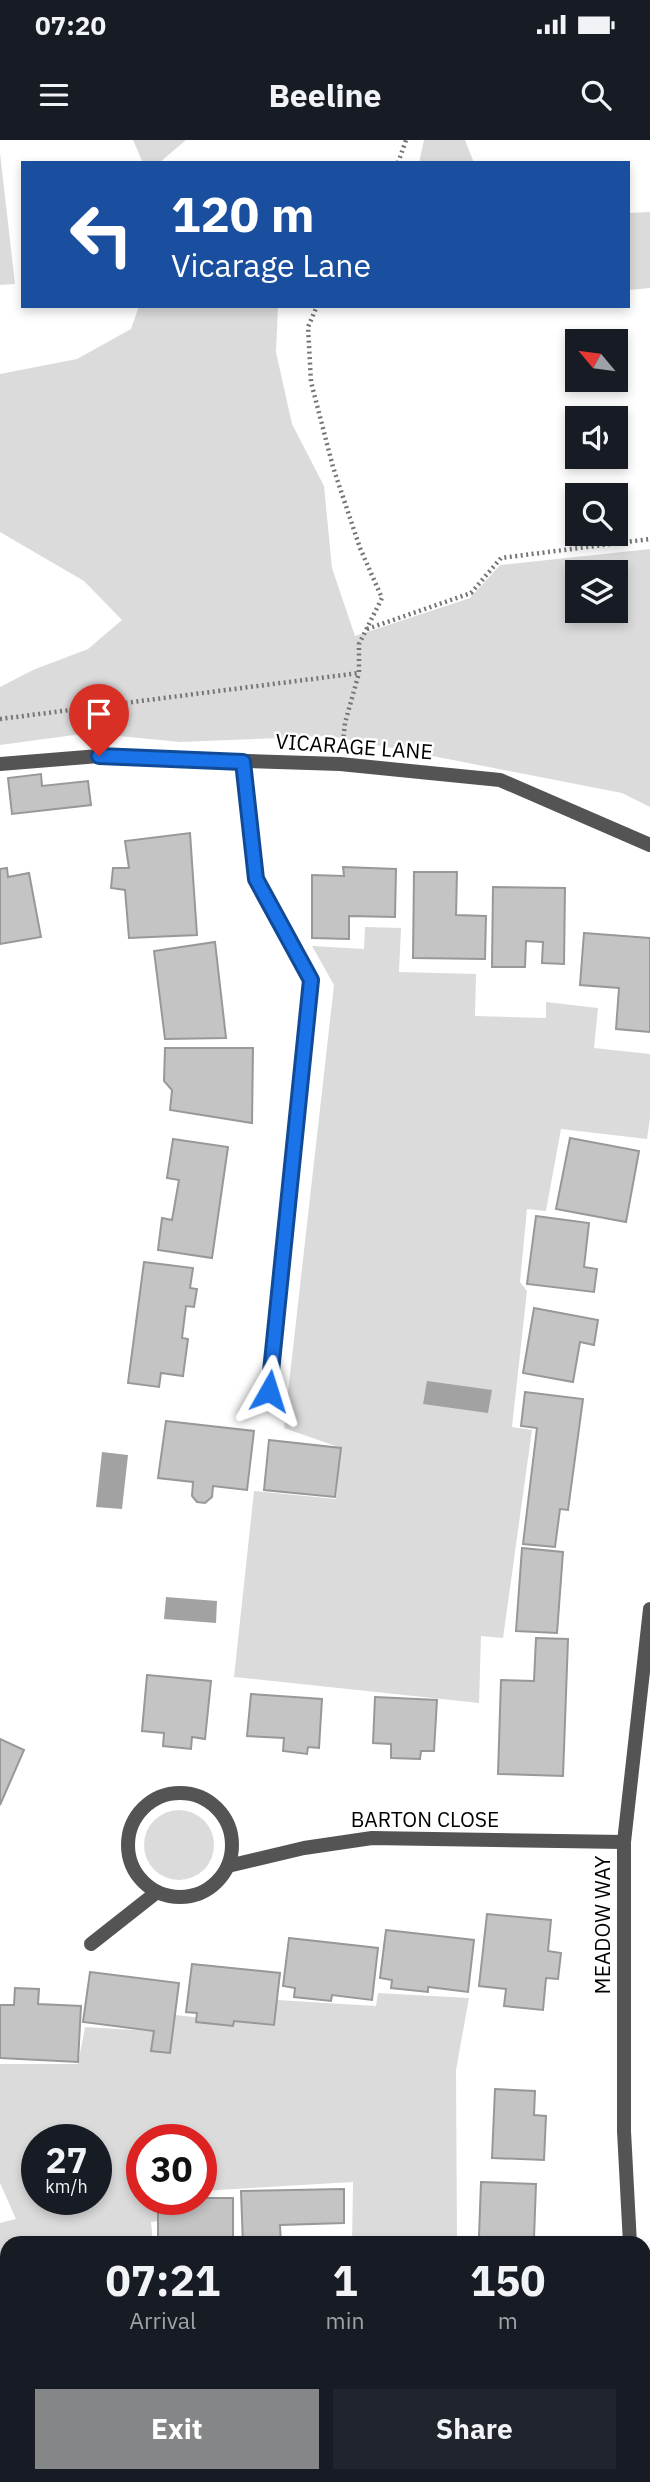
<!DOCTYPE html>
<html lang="en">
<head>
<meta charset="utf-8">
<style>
  :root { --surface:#171b24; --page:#20242c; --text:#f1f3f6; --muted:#9ea1a6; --accent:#858687 }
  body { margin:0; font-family:"IBM Plex Sans",sans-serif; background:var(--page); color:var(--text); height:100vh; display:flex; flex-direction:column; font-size:26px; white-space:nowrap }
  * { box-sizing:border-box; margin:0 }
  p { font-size:23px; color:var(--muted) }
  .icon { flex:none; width:38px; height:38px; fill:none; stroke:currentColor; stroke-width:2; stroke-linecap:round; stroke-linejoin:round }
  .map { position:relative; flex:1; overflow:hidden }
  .drawer { position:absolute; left:0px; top:2096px; width:651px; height:247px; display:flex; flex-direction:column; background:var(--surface); border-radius:21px 21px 0 0; box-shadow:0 4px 10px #0003 }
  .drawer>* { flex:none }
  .guide { position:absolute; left:21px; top:21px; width:609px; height:147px; border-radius:0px; box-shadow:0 4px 10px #0003; background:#1a4fa0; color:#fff; overflow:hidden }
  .needle { width:46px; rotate:299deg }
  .buttons { position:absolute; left:565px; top:189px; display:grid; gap:14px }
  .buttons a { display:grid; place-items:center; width:63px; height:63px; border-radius:0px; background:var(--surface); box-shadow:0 4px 10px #0003; font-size:35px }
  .speed { position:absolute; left:21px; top:1984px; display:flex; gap:14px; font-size:35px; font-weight:700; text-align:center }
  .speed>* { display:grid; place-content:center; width:91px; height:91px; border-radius:50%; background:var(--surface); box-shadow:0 4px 10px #0003; line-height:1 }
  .speed small { font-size:18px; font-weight:400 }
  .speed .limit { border:10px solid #d22; background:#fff; color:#111 }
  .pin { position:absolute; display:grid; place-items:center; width:60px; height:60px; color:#fff; margin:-72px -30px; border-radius:50% 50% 50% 0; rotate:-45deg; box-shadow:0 0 7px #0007 }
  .pin .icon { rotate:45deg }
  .me { position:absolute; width:77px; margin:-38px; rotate:6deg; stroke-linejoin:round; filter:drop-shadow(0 0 5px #0008) }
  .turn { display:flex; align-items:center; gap:24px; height:147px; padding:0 35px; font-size:32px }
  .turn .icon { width:91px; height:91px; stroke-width:2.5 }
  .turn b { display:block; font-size:49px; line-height:60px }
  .eta { display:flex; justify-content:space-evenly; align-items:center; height:119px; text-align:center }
  .eta b { font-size:42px; font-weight:700; line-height:49px }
  .action { display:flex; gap:14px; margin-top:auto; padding:14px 35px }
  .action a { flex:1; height:80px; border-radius:0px; background:var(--accent); color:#fff; font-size:28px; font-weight:700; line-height:80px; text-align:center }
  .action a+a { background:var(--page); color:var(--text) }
  .status { display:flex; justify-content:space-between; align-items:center; height:49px; padding:0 35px; background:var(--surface); direction:ltr }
  .status svg { height:19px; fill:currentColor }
  header { display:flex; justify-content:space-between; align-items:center; height:91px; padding:0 35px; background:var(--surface); font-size:32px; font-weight:700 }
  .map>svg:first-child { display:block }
</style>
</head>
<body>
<div class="status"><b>07:20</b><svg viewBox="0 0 49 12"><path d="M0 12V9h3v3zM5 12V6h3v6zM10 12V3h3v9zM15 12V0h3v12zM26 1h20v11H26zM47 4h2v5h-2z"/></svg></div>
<header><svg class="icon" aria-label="menu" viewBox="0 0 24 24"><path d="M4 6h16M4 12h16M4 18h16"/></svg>Beeline<svg class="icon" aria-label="search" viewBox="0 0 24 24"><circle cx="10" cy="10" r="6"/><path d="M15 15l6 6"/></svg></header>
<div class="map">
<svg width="650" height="2342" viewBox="0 0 650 2342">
  <rect width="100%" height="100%" fill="#fff"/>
  <g fill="#dbdbdb" fill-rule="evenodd">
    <path d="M133,0H186L159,23H143Z"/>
    <path d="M424,0H465L474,23H419Z"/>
    <path d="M0,13L15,144L0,145Z"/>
    <path d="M650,72V148L628,150V73Z"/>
    <path d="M139,166H278L276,212L292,284L324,346L332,428L355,496L470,458L500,425L650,409V667L622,653L330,596L180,602L89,593L0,605V547L33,530L88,509L122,480L84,441L0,392V234L77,219L131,189ZM578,432H616V471H578Z"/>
    <path d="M365,787L401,788L399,832L476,834L475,876L546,878V862L598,868L594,908L650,914V978L647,999L561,989L546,1071L527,1069L520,1142L527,1151L512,1287L532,1290L503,1498L481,1496L479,1563L234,1537L254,1351L336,1359L341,1308L284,1288L334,845L312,806L364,809Z"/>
    <circle cx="179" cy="1705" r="35"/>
    <path d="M378,1853L469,1858L456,1930L457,2103H352L353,2042L201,2051V2000H142V2060H158V2081L151,2082L153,2103L7,2104V2326L0,2318V2083L16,2079L0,2043V1924H78L85,1887L154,1891L151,1911L170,1913L175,1875L274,1886L277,1860L376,1866ZM37,2000H96V2060H37Z"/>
    <path d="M650,2134V2209L648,2207L645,2135Z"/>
    <path d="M14,2336H584L556,2342H15Z"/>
  </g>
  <g fill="#a2a2a2">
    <path d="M427,1241L492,1250L488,1273L423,1264Z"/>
    <path d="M102,1312L128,1315L122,1369L96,1367Z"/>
    <path d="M166,1457L217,1461L216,1483L164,1479Z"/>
  </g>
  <g fill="#c4c4c4" stroke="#989898" stroke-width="2">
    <path d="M41,634L42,646L88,641L91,665L12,674L8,638Z"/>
    <path d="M190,693L197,795L129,798L125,750L111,748L113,728H129L125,701Z"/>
    <path d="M343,727L396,729L395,777L349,776V799L312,798V735L344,736Z"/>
    <path d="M7,728L8,737L29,733L41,797L0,804V729Z"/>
    <path d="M414,732H457L456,775L486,776L485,819L413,818Z"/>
    <path d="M493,747L565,748L564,824L542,823L543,802L526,801L525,827H492Z"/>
    <path d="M584,793L650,798V892L616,889L619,848L580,845Z"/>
    <path d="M215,802L226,898L165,899L154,811Z"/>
    <path d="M165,908H253L252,983L170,970L172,950L164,941Z"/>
    <path d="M570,998L639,1011L626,1082L556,1069Z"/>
    <path d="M173,999L228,1007L212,1118L158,1110L162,1078L172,1080L179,1040L167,1038Z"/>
    <path d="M536,1076L589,1083L584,1127L597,1129L594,1152L527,1144Z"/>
    <path d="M144,1122L193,1128L190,1148L197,1149L194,1167L186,1166L182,1198L188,1199L183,1236L161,1233L159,1247L128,1243Z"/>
    <path d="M534,1168L598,1180L594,1205L580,1202L573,1242L523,1233Z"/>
    <path d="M525,1252L583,1259L568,1370L560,1369L555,1407L523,1404L537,1288L521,1286Z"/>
    <path d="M166,1281L254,1291L247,1350L213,1346L212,1357L205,1363L197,1362L192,1356L193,1342L158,1338Z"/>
    <path d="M269,1300L341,1308L335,1357L264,1350Z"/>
    <path d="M522,1408L563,1412L557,1493L516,1491Z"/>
    <path d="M536,1498L568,1499L563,1636L498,1634L501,1540L534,1541Z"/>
    <path d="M147,1535L211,1541L205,1599L192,1597L191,1609L163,1606L164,1593L142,1591Z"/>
    <path d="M251,1554L322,1559L319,1608L308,1607L307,1614L283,1611L284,1598L247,1596Z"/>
    <path d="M375,1557L437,1560L434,1611H421L420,1619L391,1618V1604L373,1603Z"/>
    <path d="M0,1599L24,1610L0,1665Z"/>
    <path d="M487,1774L551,1780L548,1811L561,1813L558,1839L546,1838L543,1870L504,1866L506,1849L479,1846Z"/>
    <path d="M386,1790L474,1800L468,1852L428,1847V1852L391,1848L392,1840L380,1838Z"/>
    <path d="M289,1798L378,1808L372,1860L332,1855L331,1861L294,1857L295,1848L283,1846Z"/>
    <path d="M192,1824L280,1833L274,1885L234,1881L233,1886L196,1882L197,1873L186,1872Z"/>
    <path d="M90,1832L179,1843L170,1913L151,1911L154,1891L83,1882Z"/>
    <path d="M15,1848L39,1849L38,1864L81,1866L78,1922L0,1918V1865H14Z"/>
    <path d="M495,1949L535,1951L534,1975L546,1976L544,2020L492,2018Z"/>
    <path d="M481,2042L536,2044L534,2098L479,2097Z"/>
    <path d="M344,2049V2083L280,2085L281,2104H243L241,2051Z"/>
    <path d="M201,2058H233V2104H195V2097H158V2060Z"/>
    <path d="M585,2336L586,2342H556L584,2336Z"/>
  </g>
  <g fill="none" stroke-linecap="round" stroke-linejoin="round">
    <g stroke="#767676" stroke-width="4.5" stroke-dasharray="2 3.5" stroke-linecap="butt">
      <path d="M398,23L406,0"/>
      <path d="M367,489L471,453L501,418L650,399"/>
      <path d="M0,579L359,533V504L382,458L360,408L333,327L311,242L308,187L317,166"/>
      <path d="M343,602L345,583L359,533"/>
      <path d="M0,2303L7,2302"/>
      <path d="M644,2326H650"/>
    </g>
    <g stroke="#545454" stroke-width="14">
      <path d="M243,622L256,739L311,840L269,1251"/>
      <circle cx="180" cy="1705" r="52"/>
      <path d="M228,1726L304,1708L372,1698L624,1702"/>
      <path d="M91,1804L157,1752"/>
      <path d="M630,2104L624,1991V1702L650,1469"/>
      <path d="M644,2254L650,2277"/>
    </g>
    <path stroke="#545454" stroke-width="14" d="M0,624L99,616L340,624L500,640L650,705"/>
  </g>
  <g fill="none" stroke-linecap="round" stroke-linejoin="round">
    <g stroke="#114b97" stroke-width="18">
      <path id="route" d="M99,616L243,622L256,739L311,840L269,1251"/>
    </g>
    <use href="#route" stroke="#1a73e8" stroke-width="12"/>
  </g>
  <g text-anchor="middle" stroke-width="5" stroke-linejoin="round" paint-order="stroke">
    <g font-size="21" fill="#000" stroke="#fff">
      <text transform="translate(354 607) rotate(4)" y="7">VICARAGE LANE</text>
      <text x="425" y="1687">BARTON CLOSE</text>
      <text transform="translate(603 1785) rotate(-90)" y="7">MEADOW WAY</text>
    </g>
  </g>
</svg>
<div class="buttons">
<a><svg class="needle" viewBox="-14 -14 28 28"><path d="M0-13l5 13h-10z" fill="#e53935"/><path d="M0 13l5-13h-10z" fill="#9ea1a6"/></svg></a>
<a><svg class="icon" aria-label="sound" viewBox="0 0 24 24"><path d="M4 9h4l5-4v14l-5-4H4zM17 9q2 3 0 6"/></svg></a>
<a><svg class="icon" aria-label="search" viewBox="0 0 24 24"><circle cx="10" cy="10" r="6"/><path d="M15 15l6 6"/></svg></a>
<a><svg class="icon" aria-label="layers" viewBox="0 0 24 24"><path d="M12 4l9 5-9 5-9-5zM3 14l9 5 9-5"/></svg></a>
</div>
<div class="speed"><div>27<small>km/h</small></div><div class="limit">30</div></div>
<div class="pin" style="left:99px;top:616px;background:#d93025"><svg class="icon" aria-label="arrive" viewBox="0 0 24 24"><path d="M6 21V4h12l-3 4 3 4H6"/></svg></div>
<svg class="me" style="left:269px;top:1251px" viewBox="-20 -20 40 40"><path d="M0-17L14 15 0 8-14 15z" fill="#1a73e8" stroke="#fff" stroke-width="4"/></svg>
<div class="guide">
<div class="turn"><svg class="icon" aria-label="left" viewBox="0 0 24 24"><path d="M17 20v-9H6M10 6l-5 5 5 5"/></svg><div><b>120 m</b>Vicarage Lane</div></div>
</div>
<section class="drawer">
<div class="eta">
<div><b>07:21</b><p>Arrival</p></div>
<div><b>1</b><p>min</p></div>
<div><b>150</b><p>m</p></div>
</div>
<div class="action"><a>Exit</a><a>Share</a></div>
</section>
</div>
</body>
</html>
